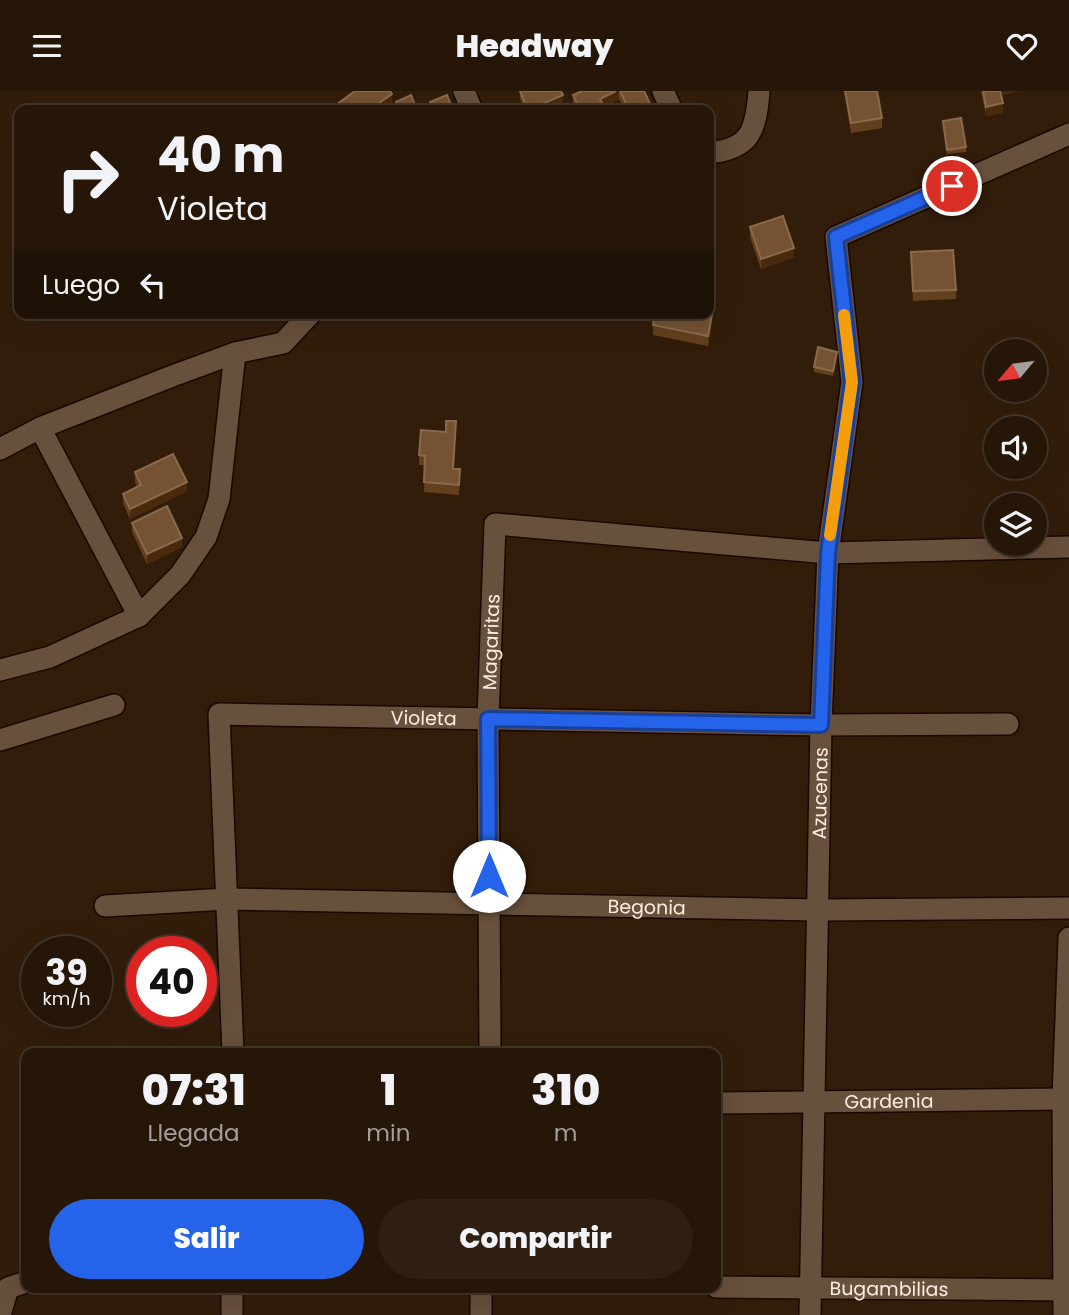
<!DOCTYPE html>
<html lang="es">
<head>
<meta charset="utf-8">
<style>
  :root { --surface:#261608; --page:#2e1f12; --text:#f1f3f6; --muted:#a49f9c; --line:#423529; --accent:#2563eb }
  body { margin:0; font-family:Poppins,sans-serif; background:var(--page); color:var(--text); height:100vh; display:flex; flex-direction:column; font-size:26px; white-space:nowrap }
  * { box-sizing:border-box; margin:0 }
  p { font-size:23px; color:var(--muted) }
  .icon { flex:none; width:38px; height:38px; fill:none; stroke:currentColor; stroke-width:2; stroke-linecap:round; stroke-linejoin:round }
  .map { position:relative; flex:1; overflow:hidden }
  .drawer { position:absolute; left:21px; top:957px; width:700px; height:245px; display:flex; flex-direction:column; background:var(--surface); border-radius:14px; box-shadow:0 7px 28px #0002,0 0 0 2px var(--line) }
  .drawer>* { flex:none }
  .top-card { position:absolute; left:14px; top:14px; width:700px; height:214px; border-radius:14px; box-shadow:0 7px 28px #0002,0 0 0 2px var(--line); background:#261608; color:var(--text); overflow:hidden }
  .needle { width:46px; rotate:241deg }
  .tools { position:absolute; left:984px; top:248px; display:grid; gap:14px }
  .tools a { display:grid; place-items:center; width:63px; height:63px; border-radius:50%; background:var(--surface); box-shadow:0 7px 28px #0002,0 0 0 2px var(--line); font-size:35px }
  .speed { position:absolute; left:21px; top:845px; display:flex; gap:14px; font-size:35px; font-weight:700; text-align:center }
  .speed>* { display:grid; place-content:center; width:91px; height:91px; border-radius:50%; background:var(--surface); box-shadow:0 7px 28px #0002,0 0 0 2px var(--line); line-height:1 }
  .speed small { font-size:18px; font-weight:400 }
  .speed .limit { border:10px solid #d22; background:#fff; color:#111 }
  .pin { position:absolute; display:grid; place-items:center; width:60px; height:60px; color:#fff; margin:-30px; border:4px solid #fff; border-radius:50%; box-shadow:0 2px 7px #0007 }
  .me { position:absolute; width:77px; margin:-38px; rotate:0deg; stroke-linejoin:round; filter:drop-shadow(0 0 5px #0008) }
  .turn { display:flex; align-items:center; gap:24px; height:147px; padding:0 28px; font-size:32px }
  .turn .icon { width:91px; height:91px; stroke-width:2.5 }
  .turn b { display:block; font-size:49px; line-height:60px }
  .then { display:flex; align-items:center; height:66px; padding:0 28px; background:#0003; gap:14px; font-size:26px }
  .eta { display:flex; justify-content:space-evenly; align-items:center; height:119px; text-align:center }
  .eta b { font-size:42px; font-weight:800; line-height:49px }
  .primary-button { display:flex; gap:14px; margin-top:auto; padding:14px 28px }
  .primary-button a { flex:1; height:80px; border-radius:42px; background:var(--accent); color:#fff; font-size:28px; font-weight:800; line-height:80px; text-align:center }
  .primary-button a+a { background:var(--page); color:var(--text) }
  header { display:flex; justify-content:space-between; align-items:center; height:91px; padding:0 28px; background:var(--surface); font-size:32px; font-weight:800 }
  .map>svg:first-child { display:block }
</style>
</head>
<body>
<header><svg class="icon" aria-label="menu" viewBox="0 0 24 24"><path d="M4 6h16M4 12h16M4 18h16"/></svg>Headway<svg class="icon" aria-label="heart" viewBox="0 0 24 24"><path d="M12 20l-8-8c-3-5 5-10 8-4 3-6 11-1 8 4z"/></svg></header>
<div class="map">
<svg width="1069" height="1224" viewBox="0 0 1069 1224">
  <rect width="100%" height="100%" fill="#321d0b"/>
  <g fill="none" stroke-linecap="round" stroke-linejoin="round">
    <g stroke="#190700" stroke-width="24">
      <g id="minor">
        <path d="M464,0L472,19"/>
        <path d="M663,0L672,19"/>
        <path d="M709,62C751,58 756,39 759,0"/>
        <path d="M40,337L139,525"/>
        <path d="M0,358L40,337L175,284L235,262L283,252L311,222"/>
        <path d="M0,579L50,566L139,525L180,484L206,446L219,408L235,262"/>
        <path d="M0,649L114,614"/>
        <path id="s1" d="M105,815L227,808L818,819L1069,817"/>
        <path id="s2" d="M233,962L219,623L821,634L1008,633"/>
        <path id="s3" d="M490,962L488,628L495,433L828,462L1069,456"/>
        <path id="s4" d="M716,1012L1063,1008"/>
        <path id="s5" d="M716,1196L1064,1199"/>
        <path d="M0,1224L8,1197L26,1191"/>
        <path d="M232,1224V1197"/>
        <path d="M481,1224V1197"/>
        <path id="s6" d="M810,1224L821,634L828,462L852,291L836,146L1069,43"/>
        <path d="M1064,1224L1063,1008L1069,847"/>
      </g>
    </g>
    <use href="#minor" stroke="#67503c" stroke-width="21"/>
  </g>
  <g fill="#63401d">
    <path d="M520,0L563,13L550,19H521L524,18L520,8Z"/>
    <path d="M582,0H644L653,19H625L619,8L604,16L606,19H575L573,14V4Z"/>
    <path d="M844,0H877L882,27V37L851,42Z"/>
    <path d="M981,0H1018L1001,4L1003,22L986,25Z"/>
    <path d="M943,30L966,56V61L947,63Z"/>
    <path d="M750,136L794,166L761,178L750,146Z"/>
    <path d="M911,171L956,199V208L913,210Z"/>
    <path d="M712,232L708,255L653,244V234Z"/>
    <path d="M837,265L833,285L814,281V276Z"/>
    <path d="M456,340L453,378L460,388L459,404L424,401L425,374H419V364L446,341Z"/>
    <path d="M135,381L187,400L130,428L123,412V403L137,396L135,391Z"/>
    <path d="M132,432L182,456L147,473L132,441Z"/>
  </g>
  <g fill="#492a0d">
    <path d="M616,0H619V8L600,17V8Z"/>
    <path d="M999,0H1018L999,4Z"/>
    <path d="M392,3V12L383,19H369Z"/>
    <path d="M563,4V13L550,19H542V13Z"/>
    <path d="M1003,12V22L986,25V16Z"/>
    <path d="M794,157V166L761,178V168Z"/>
    <path d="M712,223V232L708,255V245Z"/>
    <path d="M187,391V400L130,428V418Z"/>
    <path d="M182,447V456L147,473V463Z"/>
  </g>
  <g fill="#745232" stroke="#896a4d" stroke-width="2">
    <path d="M355,0H390L392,3L369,19H335L333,16Z"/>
    <path d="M520,0H561L563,4L542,13L544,19H521L527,17Z"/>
    <path d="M582,0H616L600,8L606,19H580L573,4Z"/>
    <path d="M620,0H644L653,19H629Z"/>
    <path d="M845,0H877L882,27L851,32Z"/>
    <path d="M983,0H1000L1003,12L986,16Z"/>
    <path d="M411,4L417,19H400L396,11Z"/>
    <path d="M447,4L453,19H433L430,11Z"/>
    <path d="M961,27L966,56L947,59L943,30Z"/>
    <path d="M783,125L794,157L761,168L750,136Z"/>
    <path d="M953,159L956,199L913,200L911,161Z"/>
    <path d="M655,222L712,223L708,245L653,234Z"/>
    <path d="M818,256L837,261L833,280L814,276Z"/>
    <path d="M446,330H456L453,378H460L459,394L424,391L425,365L419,364L421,339L446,341Z"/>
    <path d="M173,363L187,391L130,418L123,403L141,394L135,381Z"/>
    <path d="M167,415L182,447L147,463L132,432Z"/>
  </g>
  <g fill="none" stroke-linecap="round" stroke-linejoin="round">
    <g stroke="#184099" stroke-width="18">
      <path id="route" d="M489,785L488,628L821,634L828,462L852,291L836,146L952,95"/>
    </g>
    <use href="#route" stroke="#2563eb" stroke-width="12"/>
    <path stroke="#f59e0b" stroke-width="12" d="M830,444L852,291L844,224"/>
  </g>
  <g text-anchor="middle" stroke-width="6" stroke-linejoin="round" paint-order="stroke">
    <g font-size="19" fill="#fbece1" stroke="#321d0b">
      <text dy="7" stroke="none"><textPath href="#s3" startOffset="411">Magaritas</textPath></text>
      <text dy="7" stroke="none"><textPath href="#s2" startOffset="544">Violeta</textPath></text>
      <text dy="7" stroke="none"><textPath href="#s6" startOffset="522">Azucenas</textPath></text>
      <text dy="7" stroke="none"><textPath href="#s1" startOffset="542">Begonia</textPath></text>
      <text dy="7" stroke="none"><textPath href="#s4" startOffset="173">Gardenia</textPath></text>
      <text dy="7" stroke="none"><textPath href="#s5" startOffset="173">Bugambilias</textPath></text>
    </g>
  </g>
</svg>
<div class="tools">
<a><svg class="needle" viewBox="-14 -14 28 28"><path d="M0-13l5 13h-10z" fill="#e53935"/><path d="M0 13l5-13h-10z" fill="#a49f9c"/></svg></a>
<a><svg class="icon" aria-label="sound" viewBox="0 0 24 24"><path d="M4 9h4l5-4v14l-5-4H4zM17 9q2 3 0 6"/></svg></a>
<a><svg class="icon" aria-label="layers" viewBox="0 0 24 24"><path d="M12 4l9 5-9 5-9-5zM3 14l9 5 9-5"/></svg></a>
</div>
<div class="speed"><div>39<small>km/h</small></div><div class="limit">40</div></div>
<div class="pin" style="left:952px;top:95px;background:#d93025"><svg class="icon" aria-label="arrive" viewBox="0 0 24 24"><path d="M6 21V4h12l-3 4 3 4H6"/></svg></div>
<svg class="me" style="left:489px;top:785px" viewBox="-20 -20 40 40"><circle r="19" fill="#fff"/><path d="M0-13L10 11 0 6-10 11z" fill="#2563eb"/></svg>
<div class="top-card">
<div class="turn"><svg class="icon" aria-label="right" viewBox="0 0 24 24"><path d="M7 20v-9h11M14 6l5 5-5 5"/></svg><div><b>40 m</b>Violeta</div></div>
<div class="then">Luego<svg class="icon" aria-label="left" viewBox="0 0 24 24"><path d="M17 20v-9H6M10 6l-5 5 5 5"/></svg></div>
</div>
<section class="drawer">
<div class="eta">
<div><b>07:31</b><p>Llegada</p></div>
<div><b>1</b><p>min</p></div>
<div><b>310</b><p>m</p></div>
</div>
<div class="primary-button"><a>Salir</a><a>Compartir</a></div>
</section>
</div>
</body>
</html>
